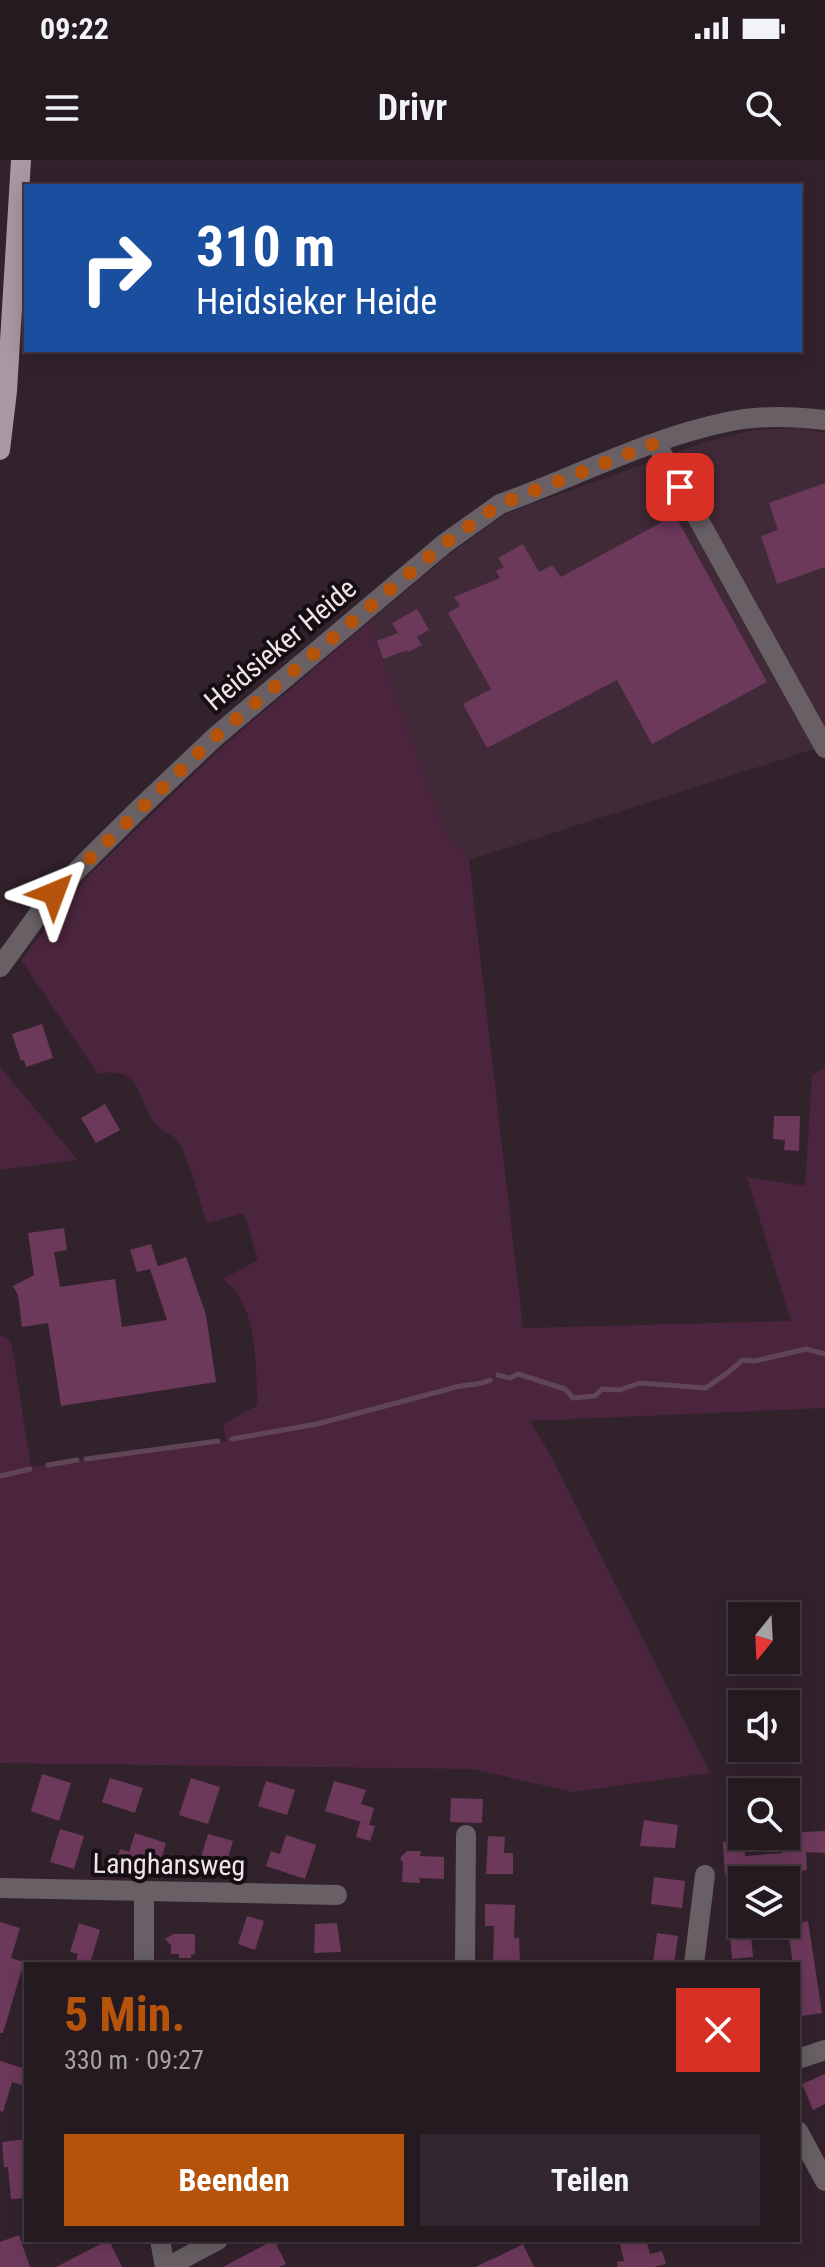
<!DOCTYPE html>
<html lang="de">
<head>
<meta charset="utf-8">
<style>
  :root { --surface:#261a21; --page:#32272e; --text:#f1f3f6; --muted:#a4a1a5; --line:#42383f; --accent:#b45309 }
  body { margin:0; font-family:"Roboto Condensed",sans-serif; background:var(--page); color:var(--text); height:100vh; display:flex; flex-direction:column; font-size:30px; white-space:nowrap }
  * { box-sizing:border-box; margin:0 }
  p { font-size:26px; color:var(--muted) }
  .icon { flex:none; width:44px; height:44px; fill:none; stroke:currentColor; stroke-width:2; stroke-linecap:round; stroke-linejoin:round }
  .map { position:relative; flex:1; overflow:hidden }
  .side { position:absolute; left:24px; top:1802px; width:776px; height:280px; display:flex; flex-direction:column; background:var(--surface); border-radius:0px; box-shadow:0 4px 20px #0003,0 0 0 2px var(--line) }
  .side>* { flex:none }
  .hud { position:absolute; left:24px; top:24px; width:778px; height:168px; border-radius:0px; box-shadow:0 4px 20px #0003,0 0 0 2px var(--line); background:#1a4fa0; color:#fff; overflow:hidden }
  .needle { width:52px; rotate:198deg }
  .controls { position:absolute; left:728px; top:1442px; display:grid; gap:16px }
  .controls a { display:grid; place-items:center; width:72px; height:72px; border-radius:0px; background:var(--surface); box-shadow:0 4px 20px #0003,0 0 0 2px var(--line); font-size:40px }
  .pin { position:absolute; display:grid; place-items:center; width:68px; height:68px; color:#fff; margin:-34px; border-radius:16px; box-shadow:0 4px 12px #0006 }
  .me { position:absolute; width:88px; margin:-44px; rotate:44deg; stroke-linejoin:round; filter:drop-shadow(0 0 6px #0008) }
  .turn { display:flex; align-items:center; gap:28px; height:168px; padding:0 40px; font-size:36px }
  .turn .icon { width:104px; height:104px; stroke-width:2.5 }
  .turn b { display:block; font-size:56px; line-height:68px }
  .round { display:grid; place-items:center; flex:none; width:84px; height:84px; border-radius:0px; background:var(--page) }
  .summary { display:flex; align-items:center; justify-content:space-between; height:136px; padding:0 40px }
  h1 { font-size:48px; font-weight:700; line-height:60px; color:var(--accent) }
  .primary-button { display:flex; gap:16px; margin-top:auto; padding:16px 40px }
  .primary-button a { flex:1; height:92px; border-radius:0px; background:var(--accent); color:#fff; font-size:32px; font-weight:700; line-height:92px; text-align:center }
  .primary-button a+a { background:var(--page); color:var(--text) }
  .status { display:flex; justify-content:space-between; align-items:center; height:56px; padding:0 40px; background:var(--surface); direction:ltr }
  .status svg { height:22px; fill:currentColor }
  header { display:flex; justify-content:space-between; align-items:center; height:104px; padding:0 40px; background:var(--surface); font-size:36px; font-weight:700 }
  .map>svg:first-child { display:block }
</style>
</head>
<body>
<div class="status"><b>09:22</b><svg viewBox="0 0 49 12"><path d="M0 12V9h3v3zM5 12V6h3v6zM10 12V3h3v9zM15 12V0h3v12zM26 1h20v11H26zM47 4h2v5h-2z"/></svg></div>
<header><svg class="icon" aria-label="menu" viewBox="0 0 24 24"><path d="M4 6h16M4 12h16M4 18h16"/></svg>Drivr<svg class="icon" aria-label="search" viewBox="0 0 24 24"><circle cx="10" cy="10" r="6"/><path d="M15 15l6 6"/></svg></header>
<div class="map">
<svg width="825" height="2107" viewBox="0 0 825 2107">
  <rect width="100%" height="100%" fill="#32222c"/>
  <path fill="#402a37" d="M800,268L825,273V590L814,589L469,700L444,669L369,462L447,396L507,353L703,283L753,270Z"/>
  <g fill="#4b253e">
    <path d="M369,462L444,669L469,700L523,1168L791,1161L747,1017L805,1026L812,915L825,908V1248L530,1261L550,1294L710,1613L572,1632L473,1609L0,1603V1175L8,1179L12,1186L31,1307L226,1282L223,1264L258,1245C255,1205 259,1145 223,1119L258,1100L244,1053L207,1063C201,1046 187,991 177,980C171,974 162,971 156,965C135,940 145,905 98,914L21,800L85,719L220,589Z"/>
    <path d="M0,907L78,1000L0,1010Z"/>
  </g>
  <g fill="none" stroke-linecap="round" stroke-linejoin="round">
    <g stroke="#604557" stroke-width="5">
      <path d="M498,1215L510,1218L518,1214L565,1229L573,1238L595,1236L602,1229L619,1230L640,1223L706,1228C720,1217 730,1213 742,1200L755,1201L806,1189L825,1194"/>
      <path d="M232,1279L317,1264L449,1229C463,1223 477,1227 490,1220"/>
      <path d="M86,1299L218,1281"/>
      <path d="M48,1305L77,1300"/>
      <path d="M0,1316L30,1309"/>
    </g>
  </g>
  <g fill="#6d395b">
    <path d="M825,323V407L777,424L761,376L778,370L769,343Z"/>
    <path d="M675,355L767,522L652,584L617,520L487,588L463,544L491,529L448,453L460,446L454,437L500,418L496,411L504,407L498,398L523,384L539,412L552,405L561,417Z"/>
    <path d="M417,449L429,470L417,477L422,485L408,492L407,490L383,499L377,481L398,473L392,463Z"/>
    <path d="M42,864L53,898L26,907L24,900L21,901L12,874Z"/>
    <path d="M105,944L120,970L96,983L81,958Z"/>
    <path d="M774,956H800L799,991L784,990L785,980L773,979Z"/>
    <path d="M64,1068L67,1090L54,1092L60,1127L115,1119L122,1167L167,1160L150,1109L186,1097L206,1155L216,1222L61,1246L48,1163L22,1167L18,1135L13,1126L34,1115L28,1073Z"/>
    <path d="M151,1084L158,1107L137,1112L130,1090Z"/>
    <path d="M42,1614L71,1623L59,1661L31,1651Z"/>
    <path d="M110,1618L143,1628L135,1653L102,1642Z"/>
    <path d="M191,1618L220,1627L208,1664L179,1655Z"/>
    <path d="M266,1621L295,1630L287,1655L258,1646Z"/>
    <path d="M334,1621L366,1630L361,1644L374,1648L369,1665L375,1666L370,1681L356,1677L360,1662L368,1664L325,1651Z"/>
    <path d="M451,1638L483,1639L482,1663L450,1662Z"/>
    <path d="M644,1660L678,1665L675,1688L640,1686Z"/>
    <path d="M60,1669L84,1676L74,1709L50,1702Z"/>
    <path d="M825,1671V1693L806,1692L807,1710L791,1712V1707L746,1710L747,1714L725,1715L723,1682L744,1680L745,1696L782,1693V1676H786V1673Z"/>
    <path d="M135,1673L166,1683L156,1716L116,1704L120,1689L129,1692Z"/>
    <path d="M208,1674L233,1681L223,1714L198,1707Z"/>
    <path d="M286,1675L316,1685L305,1719L266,1706L271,1691L280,1694Z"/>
    <path d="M488,1676L505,1677L504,1693H513V1714H486Z"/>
    <path d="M407,1691H421L420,1696L444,1697V1719L419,1718L420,1723L402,1722L403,1703L400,1698Z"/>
    <path d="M654,1717L685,1721L682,1748L651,1744Z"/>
    <path d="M485,1744L515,1745L514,1778H519L520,1804H493L494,1766H485Z"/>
    <path d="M742,1752V1764H750L753,1797L732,1799L728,1753Z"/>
    <path d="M247,1756L264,1761L255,1790L238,1784Z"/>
    <path d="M808,1761L822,1853L802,1856L798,1833V1804H793L787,1765Z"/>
    <path d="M0,1762L20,1768L11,1798L24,1802L3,1873H0Z"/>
    <path d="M79,1763L100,1770L90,1804H75L78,1794L70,1792Z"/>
    <path d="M337,1763L341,1792L314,1793L315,1764Z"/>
    <path d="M657,1773L678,1776L674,1804L653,1802Z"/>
    <path d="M173,1774H195V1794L191,1795V1798H179V1794H171V1785L165,1779Z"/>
    <path d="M0,1901L26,1909V1926L12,1922L3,1952L0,1951Z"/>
    <path d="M825,1914V1944L813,1950L802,1924Z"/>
    <path d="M26,1979V2038L11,2039L8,2007H4L2,1982Z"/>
    <path d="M19,2075L30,2107H0V2082Z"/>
    <path d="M109,2080L122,2107H56L93,2088Z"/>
    <path d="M274,2080L286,2104L279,2107H223Z"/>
    <path d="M619,2080H646L650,2094L662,2091L666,2104L653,2107H618L617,2102L624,2101Z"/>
    <path d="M523,2084L534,2107H475L499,2096Z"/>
  </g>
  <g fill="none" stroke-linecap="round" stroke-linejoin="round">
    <g stroke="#686065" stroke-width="20">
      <path d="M656,283L825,588"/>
      <path d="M0,807L54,733L141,647L215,577L444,384L500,344C575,317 649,278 727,262C759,255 792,256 825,260"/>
      <path d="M0,1728L337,1735"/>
      <path d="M144,1733V1804"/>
      <path d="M465,1804L466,1675"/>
      <path d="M694,1804L705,1715"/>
      <path d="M798,1899L825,1890"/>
      <path d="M798,1971L825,2021"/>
      <path d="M160,2080L165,2107"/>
      <path d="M167,2107L218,2080"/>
    </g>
    <path stroke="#a997a2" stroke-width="20" d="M0,290L7,231L21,0"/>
  </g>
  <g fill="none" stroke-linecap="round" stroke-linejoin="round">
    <path stroke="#b45309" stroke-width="14" stroke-dasharray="0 25.2" d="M54,733L215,577L444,384L500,344L656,283L680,327"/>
  </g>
  <g text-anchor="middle" stroke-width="8" stroke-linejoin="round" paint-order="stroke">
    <g font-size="28" fill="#efe4ea" stroke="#150e12">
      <text transform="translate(280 484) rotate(-40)" y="10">Heidsieker Heide</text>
      <text transform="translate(169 1704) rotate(1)" y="10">Langhansweg</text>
    </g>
  </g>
</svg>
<div class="controls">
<a><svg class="needle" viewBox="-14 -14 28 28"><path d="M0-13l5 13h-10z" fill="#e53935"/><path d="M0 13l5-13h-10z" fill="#a4a1a5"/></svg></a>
<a><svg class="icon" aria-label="sound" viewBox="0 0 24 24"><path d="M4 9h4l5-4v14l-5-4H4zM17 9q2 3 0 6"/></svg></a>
<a><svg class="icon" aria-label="search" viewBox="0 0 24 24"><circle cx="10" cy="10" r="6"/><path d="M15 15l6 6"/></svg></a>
<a><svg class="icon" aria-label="layers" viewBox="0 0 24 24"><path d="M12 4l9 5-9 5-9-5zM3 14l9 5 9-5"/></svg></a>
</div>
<div class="pin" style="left:680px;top:327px;background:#d93025"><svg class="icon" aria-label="arrive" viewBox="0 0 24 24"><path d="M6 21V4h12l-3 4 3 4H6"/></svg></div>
<svg class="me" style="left:54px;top:733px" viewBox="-20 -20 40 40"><path d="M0-17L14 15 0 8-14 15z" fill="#b45309" stroke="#fff" stroke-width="4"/></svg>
<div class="hud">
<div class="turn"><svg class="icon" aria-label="right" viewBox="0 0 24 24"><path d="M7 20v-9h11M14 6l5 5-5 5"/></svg><div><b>310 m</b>Heidsieker Heide</div></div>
</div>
<section class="side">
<div class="summary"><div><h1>5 Min.</h1><p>330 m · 09:27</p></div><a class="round" style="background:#d93025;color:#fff"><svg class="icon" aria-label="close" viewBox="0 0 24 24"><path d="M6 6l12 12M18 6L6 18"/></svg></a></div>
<div class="primary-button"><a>Beenden</a><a>Teilen</a></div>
</section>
</div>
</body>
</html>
